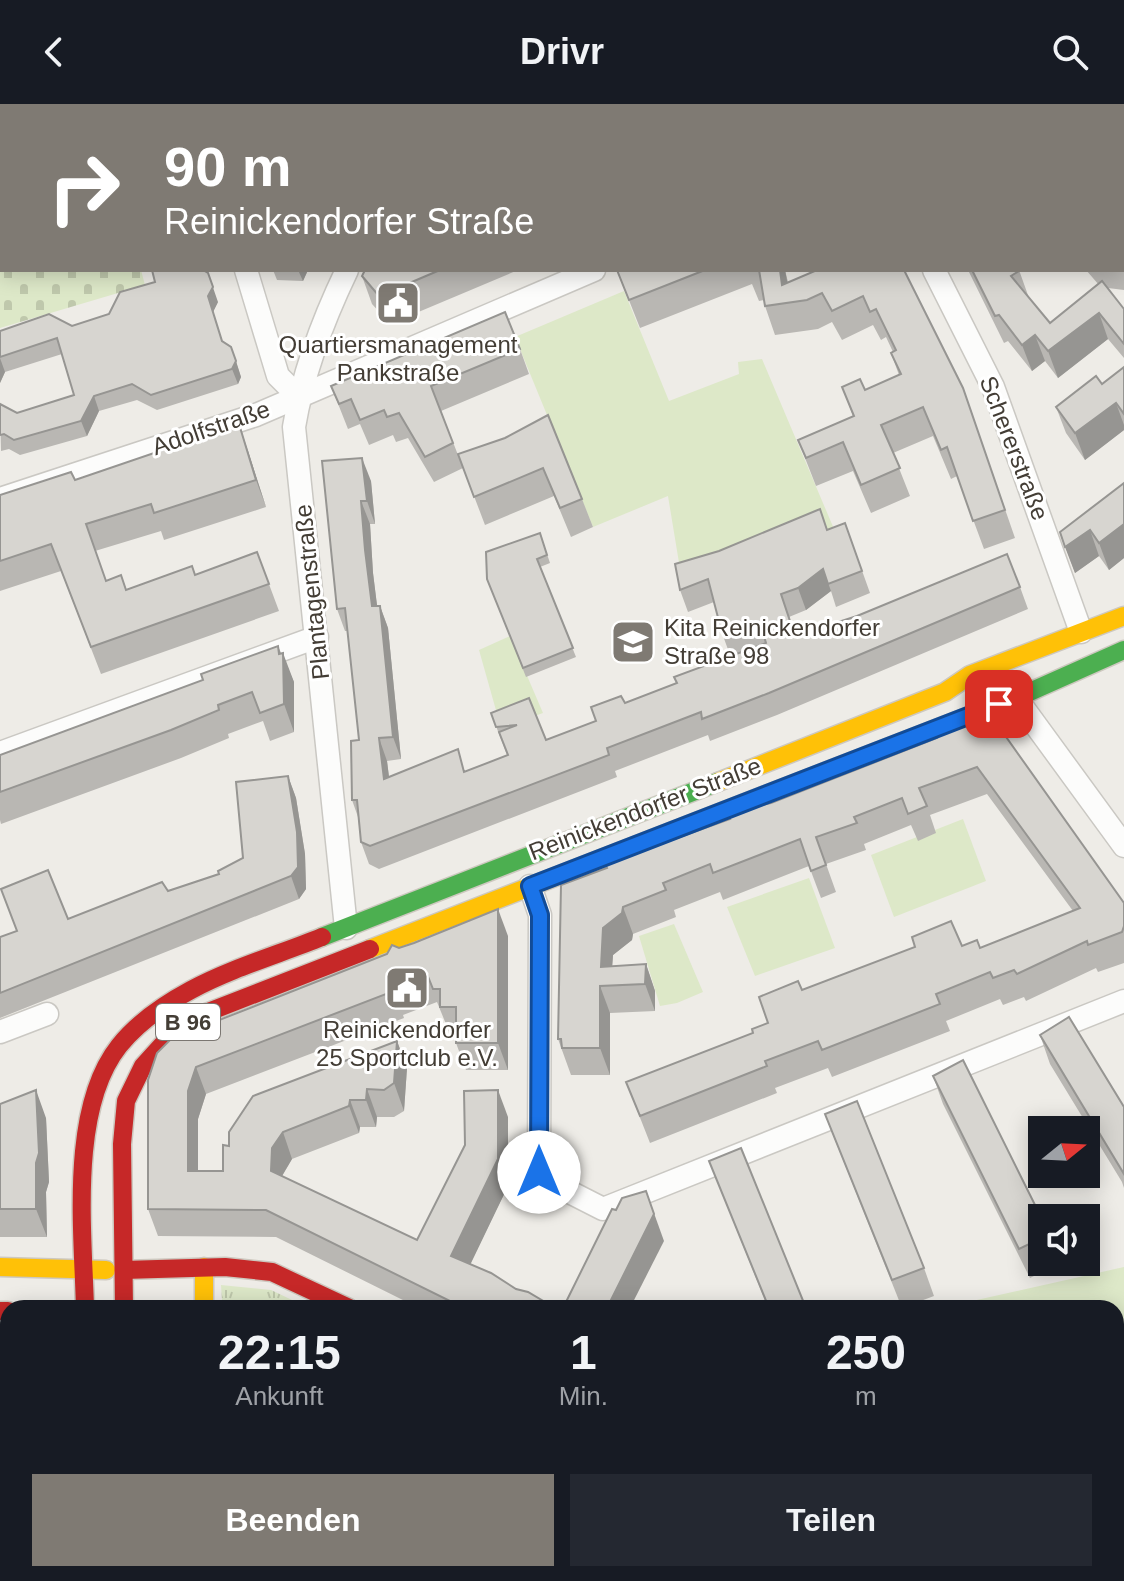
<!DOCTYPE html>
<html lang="de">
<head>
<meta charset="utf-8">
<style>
  :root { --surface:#171b24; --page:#242831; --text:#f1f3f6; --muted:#9ea1a6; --accent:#7f7a73 }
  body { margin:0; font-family:Helvetica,sans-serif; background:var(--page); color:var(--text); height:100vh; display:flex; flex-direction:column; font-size:30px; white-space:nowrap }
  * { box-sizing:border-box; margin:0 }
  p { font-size:26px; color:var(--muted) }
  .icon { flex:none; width:44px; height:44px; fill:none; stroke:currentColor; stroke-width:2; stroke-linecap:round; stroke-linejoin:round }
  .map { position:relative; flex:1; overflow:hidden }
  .drawer { position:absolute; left:0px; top:1196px; width:1124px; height:282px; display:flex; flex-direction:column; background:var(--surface); border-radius:24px 24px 0 0; box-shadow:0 4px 20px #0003 }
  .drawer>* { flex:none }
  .banner { position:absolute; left:0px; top:0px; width:1124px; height:168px; box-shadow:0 4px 20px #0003; background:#7f7a73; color:#fff; overflow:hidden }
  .needle { width:52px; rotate:72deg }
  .fabs { position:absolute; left:1028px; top:1012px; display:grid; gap:16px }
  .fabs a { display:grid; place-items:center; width:72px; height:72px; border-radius:0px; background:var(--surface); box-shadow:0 4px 20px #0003; font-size:40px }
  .pin { position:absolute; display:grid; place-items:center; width:68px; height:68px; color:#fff; margin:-34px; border-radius:16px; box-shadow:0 4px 12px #0006 }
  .me { position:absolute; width:88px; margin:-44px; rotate:0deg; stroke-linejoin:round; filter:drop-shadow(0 0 6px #0008) }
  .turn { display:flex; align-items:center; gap:28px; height:168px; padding:0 32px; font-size:36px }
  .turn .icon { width:104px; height:104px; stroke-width:2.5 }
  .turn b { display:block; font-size:56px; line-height:68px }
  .eta { display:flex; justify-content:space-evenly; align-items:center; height:136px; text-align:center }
  .eta b { font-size:48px; font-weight:600; line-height:56px }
  .cta { display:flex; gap:16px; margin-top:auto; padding:16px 32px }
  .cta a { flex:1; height:92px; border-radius:0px; background:var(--accent); color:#fff; font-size:32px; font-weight:600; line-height:92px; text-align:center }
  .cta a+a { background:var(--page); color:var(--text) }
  header { display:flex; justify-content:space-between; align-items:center; height:104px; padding:0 32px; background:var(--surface); font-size:36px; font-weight:600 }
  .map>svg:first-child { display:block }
</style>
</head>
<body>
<header><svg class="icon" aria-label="back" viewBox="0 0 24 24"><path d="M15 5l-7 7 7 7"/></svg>Drivr<svg class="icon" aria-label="search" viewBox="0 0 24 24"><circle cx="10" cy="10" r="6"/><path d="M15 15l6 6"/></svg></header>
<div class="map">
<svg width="1124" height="1477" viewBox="0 0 1124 1477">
  <defs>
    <pattern id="grass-tufts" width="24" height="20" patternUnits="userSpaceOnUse" patternTransform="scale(2)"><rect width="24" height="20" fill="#dde8c8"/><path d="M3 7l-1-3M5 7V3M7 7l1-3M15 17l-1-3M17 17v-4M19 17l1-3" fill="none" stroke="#bfc8ac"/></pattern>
    <pattern id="cemetery-stones" width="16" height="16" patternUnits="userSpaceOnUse" patternTransform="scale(2)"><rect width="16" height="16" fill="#dde8c8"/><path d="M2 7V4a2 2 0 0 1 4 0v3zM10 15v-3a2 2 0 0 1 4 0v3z" fill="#bfc8ac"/></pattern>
  </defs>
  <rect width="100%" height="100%" fill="#eeece7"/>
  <path fill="url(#grass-tufts)" d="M221,1181L271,1186L309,1204C279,1204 253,1196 222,1196Z"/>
  <path fill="url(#cemetery-stones)" d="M0,0H160L2,2V166H141L145,181L0,224Z"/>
  <g fill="#dde8c8">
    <path d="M624,187L669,297L739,270L738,258L762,255L834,425L683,483L668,392L593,423L515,233Z"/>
    <path d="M510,532L543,609L501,624L479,546Z"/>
    <path d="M963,715L986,777L894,813L871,751Z"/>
    <path d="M809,774L835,844L755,872L727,803Z"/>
    <path d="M674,820L703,888L677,899L660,902L639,832Z"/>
    <path d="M1124,1163V1270L1116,1286V1204H941Z"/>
    <path d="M591,1470H699L696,1477H589Z"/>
  </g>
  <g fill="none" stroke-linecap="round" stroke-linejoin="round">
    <g stroke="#cac8c3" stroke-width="25">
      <g id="street">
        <path d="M193,0L194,2"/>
        <path d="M426,2L427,0"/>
        <path d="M897,2L898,0"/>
        <path d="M246,166L278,272L299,293"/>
        <path d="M934,166L993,283L1081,528"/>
        <path d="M0,395L256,311L594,166"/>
        <path d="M1016,594L1124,742"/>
        <path d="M0,649L317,533"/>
        <path d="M530,782L540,811L539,1068L546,1076L603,1105L1124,897"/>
        <path d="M346,824L294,323C303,268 323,216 347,166"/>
        <path d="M0,928L47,910"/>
      </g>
    </g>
    <g stroke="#cdc8bf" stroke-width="21">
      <g id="fast">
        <path d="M763,692L1016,594L1124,546"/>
        <path d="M322,833L718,678"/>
        <path d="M877,1470L892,1477"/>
      </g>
    </g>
    <g stroke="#cdc8bf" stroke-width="21">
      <g id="slow">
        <path d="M718,678L945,588L970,571L1124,512"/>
        <path d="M370,845L763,692"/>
        <path d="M0,1163L106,1166"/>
        <path d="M204,1163V1204"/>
        <path d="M778,1470L792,1477"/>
      </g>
    </g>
    <g stroke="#cdc8bf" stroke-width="21">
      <g id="jam">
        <path d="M124,1166L225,1163L272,1168L349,1204"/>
        <path d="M85,1204C83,1127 69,1005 119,942C138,918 165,900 191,886C232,864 280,850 322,833"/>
        <path d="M124,1204L122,1040L126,997L143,962L172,930L193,914L370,845"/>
        <path d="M0,1207H8"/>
      </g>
    </g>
    <use href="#street" stroke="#fcfcfb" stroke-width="22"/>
    <use href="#fast" stroke="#4caf50" stroke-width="18"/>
    <use href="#slow" stroke="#ffc107" stroke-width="18"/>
    <use href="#jam" stroke="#c62828" stroke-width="18"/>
    <g stroke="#d8d8d7" stroke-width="2">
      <path d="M0,1435L8,1441"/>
      <path d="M0,1452L8,1458"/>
      <path d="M24,1470L34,1477"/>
      <path d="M46,1470L56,1477"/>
    </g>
    <path stroke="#d8d8d7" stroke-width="6" stroke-dasharray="10 10" stroke-linecap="butt" d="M0,1475L3,1477"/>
  </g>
  <g fill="#b9b7b3">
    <path d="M528,0H563L562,2H532Z"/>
    <path d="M618,0H715L716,2L719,0H850L849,2H619Z"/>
    <path d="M1089,0H1124V17L1122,16V2H1093Z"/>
    <path d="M1122,127L1124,129V186L1108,184L1124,205V254L1108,235L1058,274L1045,257L1032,267L1008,237L1004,239L968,166H1019L1029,194L1050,219L1099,181L1086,166H1122Z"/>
    <path d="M273,166H308L303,177L277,176Z"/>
    <path d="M365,166H518L390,220L372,200L362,172Z"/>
    <path d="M617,166H785L788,178L904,166L963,284L1015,434L984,445L957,372L951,375L933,332L893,349L910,392L871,409L853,367L816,382L798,336L853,312L842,283L865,286L899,271L891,249L893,248L886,233L881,236L873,221L842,236L832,218L818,225L775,231L765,202L764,196L759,197L752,180L640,224Z"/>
    <path d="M218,198L213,208L222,237L231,243L241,273L238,280L157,306L137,296L99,307L87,332L20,351L9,345L1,347L0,300L17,309L74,291L62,250L5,268L0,279V227L72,222Z"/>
    <path d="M520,245L529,270L441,307L463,364L434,378L408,334L396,338L393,331L369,341L360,320L348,325L331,282Z"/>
    <path d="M1124,263V326L1085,356L1066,329L1056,303L1102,280Z"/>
    <path d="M505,334L582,395L593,423L571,433L554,392L485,421L458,350Z"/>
    <path d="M248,347L266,403L164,436L161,427L95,447L106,476L126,486L195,471L257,448L279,507L101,570L61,467L0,487V391L75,376Z"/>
    <path d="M322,357L371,377L375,420H370L373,469L377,502H380L388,524L401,655L387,657L389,673L466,667L507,651L491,609L546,636L596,617L625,599L677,579L737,550L730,551L722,529L714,498L688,508L680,486L845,419L870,489L836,503L831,487L806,506L789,513L796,532L1020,483L1028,505L777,611L710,637L708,631L615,667L617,673L379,765L369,760L361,738L358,713L352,696L359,636L348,527H345L337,505Z"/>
    <path d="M1124,379V454L1109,466L1099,452L1075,469L1060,428Z"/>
    <path d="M540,429L550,459L540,463L576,553L526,573L487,475Z"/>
    <path d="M278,542L294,578V628L270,637L263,617L228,630L229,634L181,654L1,720L0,716V651L203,576Z"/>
    <path d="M976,620L1124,799V859L1098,868L1096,864L1026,897L1024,893L1003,901L1000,895L946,917L950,927L832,973L828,964L775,984L777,989L650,1039L626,978L753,929L768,919L802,886L962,842L980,844L1073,807L987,690L930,711L936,729L918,737L911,721L864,740L866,746L826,760L836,788L821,794L809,762L723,796L720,788L674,806L676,813L633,830L632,836L613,851L612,862L646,860L655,887V907L610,909V971H571L558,935L561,781Z"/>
    <path d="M288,672L296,694L305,750L306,785L299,795L0,914V833L168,787L219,770L243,754Z"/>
    <path d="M508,832V966H466L456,939V930H450L437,898L403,911L404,914L206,990L198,1015V1067H223L229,1042L397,937L407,964L404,1007L394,1013H377L376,1023H360L359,1029L292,1055L282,1072L417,1136L508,1013V1082L470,1160L516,1185L555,1204H419L276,1133L158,1132L148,1105V976L399,844Z"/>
    <path d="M1040,931L1124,1003V1084L1122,1078L1050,960Z"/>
    <path d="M933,972L1042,1115V1158L1060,1159L1030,1174L943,1000Z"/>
    <path d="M0,1000L46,1014L49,1078L46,1088L47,1133H0Z"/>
    <path d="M825,1011L924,1164L934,1192L902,1204Z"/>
    <path d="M709,1057L806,1204H768Z"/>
    <path d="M0,1219H8V1355L0,1354Z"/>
    <path d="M1124,1262V1286L1118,1283L1116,1279Z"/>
    <path d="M112,1470H260L271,1477H114Z"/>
    <path d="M323,1470H433L435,1477H334Z"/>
    <path d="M955,1470H1069L1083,1477H966Z"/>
  </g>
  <g fill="#969592">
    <path d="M368,0H392L391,2H367Z"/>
    <path d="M495,0H519L518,2H494Z"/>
    <path d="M551,0H563L562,2H552Z"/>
    <path d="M825,0H850L849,2H824Z"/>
    <path d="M298,166H308L303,177Z"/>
    <path d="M780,166H785L791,198L782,181Z"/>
    <path d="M208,169L218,198L213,208L227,252L208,192Z"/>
    <path d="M1099,209L1108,235L1058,274L1048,247Z"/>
    <path d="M1035,231L1045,257L1032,267L1022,241Z"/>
    <path d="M0,254L5,268L0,279Z"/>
    <path d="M236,257L241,273L238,280L232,265Z"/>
    <path d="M94,292L99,307L87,332L81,317Z"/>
    <path d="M1116,299L1124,321V326L1085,356L1075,329Z"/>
    <path d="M239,320L248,347L266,403L256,376Z"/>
    <path d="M362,354L371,377L375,420L367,397Z"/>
    <path d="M361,397L370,420L373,469L380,525L372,502L365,446Z"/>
    <path d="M1124,420V454L1109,466L1099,439Z"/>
    <path d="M1090,426L1099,452L1075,469L1065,443Z"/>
    <path d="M823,465L831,487L806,506L798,484Z"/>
    <path d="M380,502L388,524L401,655L393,633Z"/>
    <path d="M278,542L283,557V549L294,578V628L284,600Z"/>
    <path d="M379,634L387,657L392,697L384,675Z"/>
    <path d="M288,672L296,694L305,750L306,785L299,795L291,772Z"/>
    <path d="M623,803L633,830L632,836L613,851L611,881L601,863L603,824Z"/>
    <path d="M498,805L508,832V966L498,939Z"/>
    <path d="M646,860L655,887V907L645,880Z"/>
    <path d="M600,882L610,909V971L600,944Z"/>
    <path d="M397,937L407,964L404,1007L394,979Z"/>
    <path d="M196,963L206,990L198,1015V1094L188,1067V987Z"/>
    <path d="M367,985L377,1013L376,1023L366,996Z"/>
    <path d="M36,986L46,1014L49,1078L46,1088L47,1133L36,1105Z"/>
    <path d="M498,986L508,1013V1082L461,1180L451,1152Z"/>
    <path d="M350,996L360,1023L359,1029L349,1002Z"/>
    <path d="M283,1028L292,1055L282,1072L271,1067L272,1044Z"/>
    <path d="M646,1087L664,1137L630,1204H607Z"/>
    <path d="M156,1470H168L171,1477H151Z"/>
    <path d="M430,1470H433L435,1477H430Z"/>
    <path d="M499,1470H504L507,1477H499Z"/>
  </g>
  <g fill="#d7d5d0" stroke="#969592" stroke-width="2">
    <rect x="220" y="0" width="45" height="2"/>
    <path d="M317,0H368L367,2H316Z"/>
    <path d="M447,0H495L494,2H446Z"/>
    <path d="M673,0H715L716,2L719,0H825L824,2H674Z"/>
    <path d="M922,0H969L968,2H921Z"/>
    <path d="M982,0H1026L1030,2H984Z"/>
    <path d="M1122,127L1124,129V161L1122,160Z"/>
    <path d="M152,166H203L208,169L213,183L208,192L222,237L231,243L236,257L232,265L151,291L132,280L94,292L81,317L14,336L4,330L0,331V300L17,309L74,291L57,234L0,253V227L49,210L72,222L109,210L120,188L155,178Z"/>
    <path d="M365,166H440L379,192L362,172Z"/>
    <path d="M617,166H705L629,196Z"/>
    <path d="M759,166H780L782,181L817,166H904L963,284L1005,406L973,417L947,343L941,346L923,303L881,321L900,364L861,381L843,338L806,354L798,336L854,312L842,283L860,275L865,286L901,270L891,249L896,246L876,205L870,208L863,192L832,207L822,189L807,196L765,202Z"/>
    <path d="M972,166H1019V167L1011,172L1050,219L1102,177L1124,205V240L1099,209L1048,247L1035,231L1022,241L999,211L995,212Z"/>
    <path d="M505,208L520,245L431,282L453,339L425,353L399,309L387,313L384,306L360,316L351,295L339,300L331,282Z"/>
    <path d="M1124,263V310L1116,299L1075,329L1056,303L1096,272L1102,280Z"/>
    <path d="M548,311L582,395L560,404L543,364L474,393L458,350L505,334Z"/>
    <path d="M239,320L256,376L154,409L151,400L86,420L106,477L121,471L126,486L192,462L195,471L257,448L269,480L91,543L51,440L0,457V391L71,368L75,376Z"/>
    <path d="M362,354L367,397H361L365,446L372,502H380L393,633L379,634L384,675L458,645L464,668L508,651L499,628L517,621L496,623L491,609L529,594L546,636L596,617L591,603L621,592L625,599L677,579L674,573L766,539L760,519L722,529L708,475L680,486L675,460L719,447L820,405L827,426L845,419L862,467L828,480L823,465L798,484L781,490L795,532L857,512L1007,450L1020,483L769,589L702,615L701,608L607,644L609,651L370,742L361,738L357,696H352L351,637L359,636L345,504L337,505L322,357Z"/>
    <path d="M1124,379V420L1099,439L1090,426L1065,443L1060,428Z"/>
    <path d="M540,429L547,451L537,455L573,544L523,564L487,475L486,448Z"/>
    <path d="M278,542L279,550L283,549L284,600L260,609L252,588L218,601L219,606L171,626L0,688V651L203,576L201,570Z"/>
    <path d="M974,616L976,620L995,625L999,623L1124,799V822L1122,828L1088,841L1087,837L1017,870L1014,866L993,874L990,868L936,890L940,900L822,946L818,937L765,957L767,962L640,1012L626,978L753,929L752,925L768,919L759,893L798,877L802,886L915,843L912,833L951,817L962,842L977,836L980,844L1080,804L977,663L919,684L927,702L908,710L902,694L854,713L857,719L816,733L826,761L811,767L800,735L713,769L710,760L663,779L666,786L623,803L622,809L603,824L601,863L646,860L645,880L600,882V944H562L561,935H558L561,781L607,764L605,760L730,715L728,712L749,704L771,699L937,634L936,631Z"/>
    <path d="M288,672L297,728L298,763L291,772L0,889V833L17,827L1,785L48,766L68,815L162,778L168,787L219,770L218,767L243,754L236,678Z"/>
    <path d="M498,805V939H456V903H440V885H433L427,870L393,883L394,887L196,963L188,987V1067H223V1041L229,1042V1028L253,992L397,937L394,979L384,986L367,985L366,996H350L349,1002L283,1028L272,1044L271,1067L417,1136L465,1041L464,987L498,986V1055L451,1152L491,1169L516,1185L528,1188L555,1204H464L266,1106L148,1105V976L157,949L171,935L387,850L392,841L399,844L414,839Z"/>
    <path d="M1069,913L1124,1003V1070L1040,931Z"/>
    <path d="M963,956L1042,1115V1134L1019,1145L933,972Z"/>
    <path d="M36,986L39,1049L36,1059V1105H0V1000Z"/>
    <path d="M857,997L924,1164L892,1176L825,1010Z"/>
    <path d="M741,1044L806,1204H769L709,1057Z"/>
    <path d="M646,1087L654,1110L607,1204H563L612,1105L616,1106L622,1094Z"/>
    <rect x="0" y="1219" width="8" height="111"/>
    <path d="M1124,1262V1282L1116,1278Z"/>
    <path d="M121,1470H156L151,1477H131Z"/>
    <path d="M181,1470H260L271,1477H191Z"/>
    <path d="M350,1470H430V1477H361Z"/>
    <path d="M473,1470H499V1477H474Z"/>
    <path d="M984,1470H1069L1083,1477H1008L997,1471L995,1474Z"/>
  </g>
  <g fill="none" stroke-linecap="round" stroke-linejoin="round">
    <g stroke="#114b97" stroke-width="20">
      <path id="route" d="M539,1068L540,811L530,782L999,600"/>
    </g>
    <use href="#route" stroke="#1a73e8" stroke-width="14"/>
  </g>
  <defs>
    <g id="civic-square" transform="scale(2.3)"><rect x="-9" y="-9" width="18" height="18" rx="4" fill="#7f7a73" stroke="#fff"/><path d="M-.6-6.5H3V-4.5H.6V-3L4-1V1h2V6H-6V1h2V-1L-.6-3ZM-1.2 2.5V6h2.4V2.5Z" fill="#fff"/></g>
    <g id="school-square" transform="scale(2.3)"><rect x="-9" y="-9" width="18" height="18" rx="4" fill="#7f7a73" stroke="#fff"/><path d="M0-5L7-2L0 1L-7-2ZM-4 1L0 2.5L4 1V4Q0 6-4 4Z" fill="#fff"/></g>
  </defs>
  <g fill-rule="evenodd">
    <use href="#civic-square" x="398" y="199"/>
    <use href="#school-square" x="633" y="538"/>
    <use href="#civic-square" x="407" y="884"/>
  </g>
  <g text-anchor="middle" stroke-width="6" stroke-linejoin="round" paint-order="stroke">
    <rect fill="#fff" stroke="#7b7772" stroke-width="2" x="156" y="900" width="64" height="36" rx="6"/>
    <g font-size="22" font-weight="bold" fill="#433d35">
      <text x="188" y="926">B 96</text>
    </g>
    <g font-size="24" fill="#433d35" stroke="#fff">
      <text x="398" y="249">Quartiersmanagement<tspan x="398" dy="28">Pankstraße</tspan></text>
      <text x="664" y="532" text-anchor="start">Kita Reinickendorfer<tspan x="664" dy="28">Straße 98</tspan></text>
      <text x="407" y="934">Reinickendorfer<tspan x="407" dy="28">25 Sportclub e.V.</tspan></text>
    </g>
    <g font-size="24" fill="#433d35" stroke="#fff">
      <text transform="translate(211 324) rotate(-19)" y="8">Adolfstraße</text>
      <text transform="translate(1014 344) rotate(69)" y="8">Schererstraße</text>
      <text transform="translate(312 488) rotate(-96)" y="8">Plantagenstraße</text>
      <text transform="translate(645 705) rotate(-21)" y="8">Reinickendorfer Straße</text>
    </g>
  </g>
</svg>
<div class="fabs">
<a><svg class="needle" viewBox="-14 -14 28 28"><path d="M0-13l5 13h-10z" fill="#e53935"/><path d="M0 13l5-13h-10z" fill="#9ea1a6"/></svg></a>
<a><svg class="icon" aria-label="sound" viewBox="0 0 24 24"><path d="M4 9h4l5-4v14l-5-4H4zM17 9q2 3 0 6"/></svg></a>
</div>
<div class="pin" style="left:999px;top:600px;background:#d93025"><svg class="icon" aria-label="arrive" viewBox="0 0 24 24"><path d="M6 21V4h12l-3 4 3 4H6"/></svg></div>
<svg class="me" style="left:539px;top:1068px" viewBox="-20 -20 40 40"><circle r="19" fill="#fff"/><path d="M0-13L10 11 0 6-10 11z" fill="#1a73e8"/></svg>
<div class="banner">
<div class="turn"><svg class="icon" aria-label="right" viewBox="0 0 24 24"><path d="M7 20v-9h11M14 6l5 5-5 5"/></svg><div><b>90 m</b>Reinickendorfer Straße</div></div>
</div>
<section class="drawer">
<div class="eta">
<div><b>22:15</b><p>Ankunft</p></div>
<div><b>1</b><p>Min.</p></div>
<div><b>250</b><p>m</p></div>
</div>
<div class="cta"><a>Beenden</a><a>Teilen</a></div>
</section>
</div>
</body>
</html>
